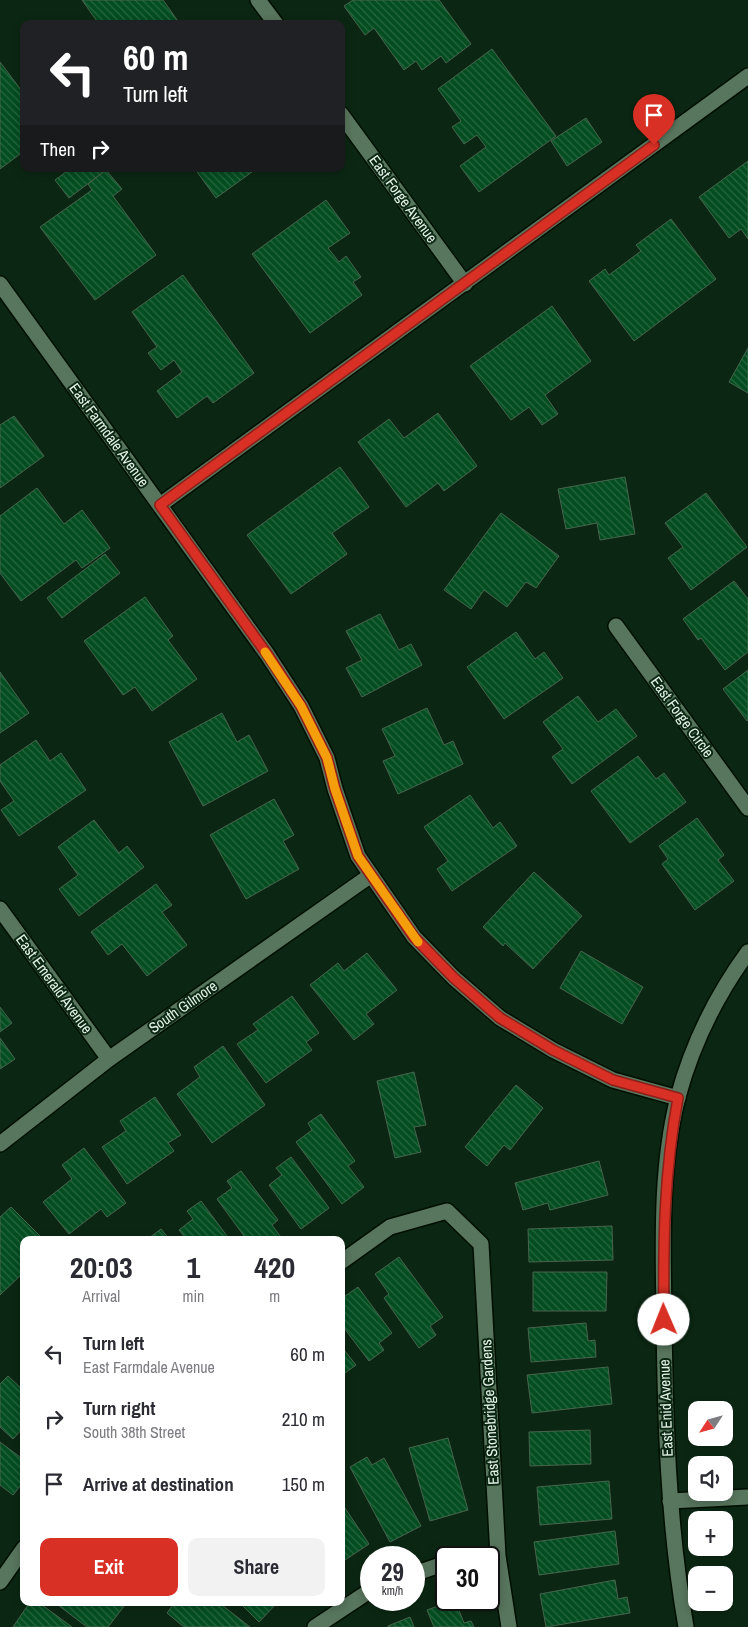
<!DOCTYPE html>
<html lang="en">
<head>
<meta charset="utf-8">
<style>
  :root { --surface:#fff; --page:#f2f2f3; --text:#2b2b33; --muted:#7c7c81; --accent:#d93025 }
  body { margin:0; font-family:"Archivo Narrow",sans-serif; background:var(--page); color:var(--text); height:100vh; display:flex; flex-direction:column; font-size:19px; white-space:nowrap }
  * { box-sizing:border-box; margin:0 }
  p { font-size:16px; color:var(--muted) }
  .icon { flex:none; width:28px; height:28px; fill:none; stroke:currentColor; stroke-width:2; stroke-linecap:round; stroke-linejoin:round }
  .map { position:relative; flex:1; overflow:hidden }
  .side { position:absolute; left:20px; top:1236px; width:325px; height:370px; display:flex; flex-direction:column; background:var(--surface); border-radius:10px; box-shadow:0 2px 8px #0003 }
  .side>* { flex:none }
  .banner { position:absolute; left:20px; top:20px; width:325px; height:152px; border-radius:10px; box-shadow:0 2px 8px #0003; background:#202124; color:#fff; overflow:hidden }
  .needle { width:32px; rotate:234deg }
  .fabs { position:absolute; left:688px; top:1401px; display:grid; gap:10px }
  .fabs a { display:grid; place-items:center; width:45px; height:45px; border-radius:10px; background:var(--surface); box-shadow:0 2px 8px #0003; font-size:25px }
  .speed { position:absolute; left:360px; top:1546px; display:flex; gap:10px; font-size:25px; font-weight:700; text-align:center }
  .speed>* { display:grid; place-content:center; width:65px; height:65px; border-radius:50%; background:var(--surface); box-shadow:0 2px 8px #0003; line-height:1 }
  .speed small { font-size:12px; font-weight:400 }
  .speed .limit { border:2px solid #111; border-radius:8px; background:#fff; color:#111 }
  .pin { position:absolute; display:grid; place-items:center; width:42px; height:42px; color:#fff; margin:-51px -21px; border-radius:50% 50% 50% 0; rotate:-45deg; box-shadow:0 0 5px #0007 }
  .pin .icon { rotate:45deg }
  .me { position:absolute; width:55px; margin:-28px; rotate:359deg; stroke-linejoin:round; filter:drop-shadow(0 0 4px #0008) }
  .turn { display:flex; align-items:center; gap:18px; height:105px; padding:0 20px; font-size:22px }
  .turn .icon { width:65px; height:65px; stroke-width:2.5 }
  .turn b { display:block; font-size:35px; line-height:42px }
  .then { display:flex; align-items:center; height:48px; padding:0 20px; background:#0003; gap:10px; font-size:19px }
  .eta { display:flex; justify-content:space-evenly; align-items:center; height:85px; text-align:center }
  .eta b { font-size:30px; font-weight:700; line-height:35px }
  .primary-button { display:flex; gap:10px; margin-top:auto; padding:10px 20px }
  .primary-button a { flex:1; height:58px; border-radius:10px; background:var(--accent); color:#fff; font-size:20px; font-weight:700; line-height:58px; text-align:center }
  .primary-button a+a { background:var(--page); color:var(--text) }
  ul { padding:0; list-style:none }
  li { display:flex; align-items:center; gap:15px; height:65px; padding:0 20px }
  li div { flex:1 }
  li b { display:block; font-size:19px }
  li em { font-style:normal }
  .map>svg:first-child { display:block }
</style>
</head>
<body>
<div class="map">
<svg width="748" height="1627" viewBox="0 0 748 1627">
  <defs>
    <pattern id="building-back-hatch" width="6" height="6" patternUnits="userSpaceOnUse" patternTransform="scale(1.25)"><rect width="6" height="6" fill="#034d21"/><path d="M-1 5l2 2M0 0l6 6M5-1l2 2" fill="none" stroke="#276741"/></pattern>
  </defs>
  <rect width="100%" height="100%" fill="#0b2713"/>
  <g fill="url(#building-back-hatch)" stroke="#48644d">
    <path d="M82,0H163L180,24H99Z"/>
    <path d="M353,0H439L471,44L446,63L441,56L422,70L416,61L404,70L374,28L365,35L344,6Z"/>
    <path d="M492,49L556,136L479,192L460,166L486,147L477,135L464,144L452,127L461,121L438,89Z"/>
    <path d="M0,62L24,94V151L0,169Z"/>
    <path d="M586,118L602,142L567,166L551,141Z"/>
    <path d="M748,161V239L741,229L729,238L699,197Z"/>
    <path d="M70,169H105L106,170L69,198L55,180Z"/>
    <path d="M195,169H256L216,198Z"/>
    <path d="M106,170L122,189L113,196L156,255L95,300L40,227L92,190L88,184Z"/>
    <path d="M326,200L350,233L328,248L339,262L346,256L361,277L353,282L362,295L310,333L252,254Z"/>
    <path d="M671,219L716,279L634,341L589,281L605,269L609,275L641,251L636,245Z"/>
    <path d="M183,275L254,373L213,403L207,396L177,418L157,391L182,372L174,360L161,370L148,353L157,347L132,312Z"/>
    <path d="M552,306L591,361L545,395L558,414L542,425L529,407L511,420L470,366Z"/>
    <path d="M748,348V393L729,382Z"/>
    <path d="M438,413L477,466L444,491L438,483L406,507L358,442L389,419L404,438Z"/>
    <path d="M14,416L44,456L0,488V425Z"/>
    <path d="M340,467L369,507L332,533L347,554L291,594L247,535Z"/>
    <path d="M625,477L635,534L600,540L597,523L566,529L558,489Z"/>
    <path d="M37,488L64,524L82,510L110,548L82,568L76,560L21,601L0,573V516Z"/>
    <path d="M706,493L747,547L691,590L668,558L683,547L665,523Z"/>
    <path d="M501,513L559,556L536,588L526,582L507,607L484,590L471,609L444,590Z"/>
    <path d="M105,554L120,573L62,618L47,598Z"/>
    <path d="M734,581L748,599V652L725,670L701,638L698,640L683,619Z"/>
    <path d="M145,597L173,636L168,640L197,679L152,711L135,687L123,695L84,641Z"/>
    <path d="M380,614L399,650L411,644L422,665L362,697L346,668L362,660L346,631Z"/>
    <path d="M516,632L535,659L544,652L563,678L504,719L467,667Z"/>
    <path d="M748,670V720L747,721L723,689Z"/>
    <path d="M0,672L29,713L0,733Z"/>
    <path d="M578,696L598,722L616,709L637,736L572,784L552,757L563,749L543,722Z"/>
    <path d="M427,708L444,745L453,741L463,764L398,794L383,761L395,756L382,729Z"/>
    <path d="M222,713L237,742L249,735L268,771L203,806L169,742Z"/>
    <path d="M36,740L50,761L61,753L86,790L19,836L1,810L14,801L0,781V765Z"/>
    <path d="M638,756L656,779L664,773L686,802L630,843L591,791Z"/>
    <path d="M470,795L493,828L500,822L517,846L452,891L437,869L448,861L424,827Z"/>
    <path d="M274,799L294,835L283,841L299,869L246,899L210,835Z"/>
    <path d="M697,818L724,855L718,860L734,881L695,910L662,864L668,859L659,846Z"/>
    <path d="M94,820L119,853L127,846L144,867L79,916L59,889L78,875L58,847Z"/>
    <path d="M534,872L582,916L533,969L505,943L503,946L483,927Z"/>
    <path d="M156,884L172,905L162,912L187,945L147,976L122,944L108,955L91,932Z"/>
    <path d="M581,951L643,987L622,1024L560,988Z"/>
    <path d="M367,953L397,990L366,1014L374,1024L354,1040L310,985L338,963L344,971Z"/>
    <path d="M292,996L319,1033L306,1042L312,1050L266,1083L237,1044L258,1030L253,1024Z"/>
    <path d="M0,1007L12,1023L0,1032Z"/>
    <path d="M0,1038L15,1059L0,1069Z"/>
    <path d="M223,1046L265,1105L212,1143L177,1094L200,1077L194,1067Z"/>
    <path d="M414,1072L426,1125L414,1127L421,1152L395,1158L377,1081Z"/>
    <path d="M516,1085L543,1108L510,1150L504,1145L487,1166L465,1147Z"/>
    <path d="M155,1097L181,1135L168,1143L174,1151L127,1184L102,1147L126,1131L120,1121Z"/>
    <path d="M321,1114L355,1161L348,1166L364,1187L342,1204L296,1142L312,1130L308,1123Z"/>
    <path d="M84,1148L126,1203L107,1217L101,1209L69,1234L43,1202L72,1179L62,1165Z"/>
    <path d="M291,1157L329,1208L301,1229L269,1185L282,1175L276,1168Z"/>
    <path d="M599,1161L608,1195L550,1210L548,1203L523,1210L515,1183Z"/>
    <path d="M241,1171L278,1220L272,1225L283,1240H247L217,1199L232,1188L227,1181Z"/>
    <path d="M201,1201L230,1240H187L179,1230L193,1219L187,1211Z"/>
    <path d="M11,1207L44,1240H24V1272L0,1295V1217Z"/>
    <path d="M612,1226L613,1260L529,1262L528,1229Z"/>
    <path d="M161,1229L170,1240H150L149,1238Z"/>
    <path d="M399,1257L443,1317L430,1326L436,1335L419,1348L384,1298L389,1294L375,1274Z"/>
    <path d="M533,1272H607L606,1311H533Z"/>
    <path d="M358,1287L392,1333L379,1343L384,1350L369,1361L341,1324V1299Z"/>
    <path d="M586,1323L588,1341L595,1340L596,1357L531,1362L528,1328Z"/>
    <path d="M341,1346L356,1365L341,1376Z"/>
    <path d="M608,1367L612,1404L532,1413L527,1375Z"/>
    <path d="M8,1376L24,1391V1427L13,1439L0,1427V1384Z"/>
    <path d="M590,1430L591,1464L530,1466L529,1432Z"/>
    <path d="M448,1438L468,1510L430,1521L409,1448Z"/>
    <path d="M0,1442L24,1460V1481L13,1495L0,1485Z"/>
    <path d="M367,1457L372,1465L384,1458L421,1526L390,1542L350,1467Z"/>
    <path d="M609,1481L612,1519L540,1525L537,1487Z"/>
    <path d="M341,1502L369,1544L342,1562L341,1561Z"/>
    <path d="M615,1531L619,1564L539,1575L534,1542Z"/>
    <path d="M615,1580L618,1599L627,1597L630,1613L546,1627L540,1594Z"/>
    <path d="M455,1600L464,1623L471,1621L474,1627H434L427,1610Z"/>
    <path d="M30,1602H38L72,1627H13Z"/>
    <path d="M54,1602H122L125,1605L108,1627H87Z"/>
    <path d="M175,1602H218L250,1627H184L167,1613Z"/>
    <path d="M239,1602H278L259,1622Z"/>
    <path d="M410,1617L414,1627H388V1626Z"/>
  </g>
  <g fill="none" stroke-linecap="round" stroke-linejoin="round">
    <g stroke="#000f01" stroke-width="18">
      <path id="lane" d="M670,1501L748,1497"/>
    </g>
    <g stroke="#000f01" stroke-width="18">
      <g id="street">
        <path d="M258,0L276,24"/>
        <path d="M341,114L465,284"/>
        <path d="M0,284L267,654L301,706L327,758L335,789L358,856L414,937L454,978L500,1018L553,1050L613,1080L678,1098"/>
        <path d="M160,505L748,76"/>
        <path d="M616,626L748,808"/>
        <path d="M0,909L109,1059"/>
        <path d="M0,1144L109,1059L371,875"/>
        <path d="M341,1262L390,1227L447,1211L481,1244L498,1556L509,1627"/>
        <path d="M414,1574L446,1563"/>
        <path d="M0,1582L24,1548"/>
        <path d="M315,1627L371,1590"/>
        <path d="M686,1627C668,1524 665,1420 664,1315C663,1243 660,1168 678,1097C692,1045 716,996 748,952"/>
      </g>
    </g>
    <use href="#lane" stroke="#58755d" stroke-width="15"/>
    <use href="#street" stroke="#58755d" stroke-width="15"/>
  </g>
  <g fill="none" stroke-linecap="round" stroke-linejoin="round">
    <g stroke="#8d1f18" stroke-width="12">
      <path id="route" d="M654,145L160,505L267,654L301,706L327,758L335,789L358,856L414,937L454,978L500,1018L553,1050L613,1080L678,1098C664,1172 663,1245 664,1320"/>
    </g>
    <use href="#route" stroke="#d93025" stroke-width="9"/>
    <path stroke="#f59e0b" stroke-width="9" d="M265,652L301,706L327,758L335,789L358,856L418,942"/>
  </g>
  <g text-anchor="middle" stroke-width="4" stroke-linejoin="round" paint-order="stroke">
    <g font-size="15" fill="#e2f2e5" stroke="#0b2713">
      <text transform="translate(403 199) rotate(54)" y="5">East Forge Avenue</text>
      <text transform="translate(109 435) rotate(54)" y="5">East Farmdale Avenue</text>
      <text transform="translate(682 717) rotate(54)" y="5">East Forge Circle</text>
      <text transform="translate(54 984) rotate(54)" y="5">East Emerald Avenue</text>
      <text transform="translate(183 1007) rotate(-35)" y="5">South Gilmore</text>
      <text transform="translate(666 1408) rotate(-92)" y="5">East Enid Avenue</text>
      <text transform="translate(490 1412) rotate(-93)" y="5">East Stonebridge Gardens</text>
    </g>
  </g>
</svg>
<div class="fabs">
<a><svg class="needle" viewBox="-14 -14 28 28"><path d="M0-13l5 13h-10z" fill="#e53935"/><path d="M0 13l5-13h-10z" fill="#7c7c81"/></svg></a>
<a><svg class="icon" aria-label="sound" viewBox="0 0 24 24"><path d="M4 9h4l5-4v14l-5-4H4zM17 9q2 3 0 6"/></svg></a>
<a>+</a>
<a>−</a>
</div>
<div class="speed"><div>29<small>km/h</small></div><div class="limit">30</div></div>
<div class="pin" style="left:654px;top:145px;background:#d93025"><svg class="icon" aria-label="arrive" viewBox="0 0 24 24"><path d="M6 21V4h12l-3 4 3 4H6"/></svg></div>
<svg class="me" style="left:664px;top:1320px" viewBox="-20 -20 40 40"><circle r="19" fill="#fff"/><path d="M0-13L10 11 0 6-10 11z" fill="#d93025"/></svg>
<div class="banner">
<div class="turn"><svg class="icon" aria-label="left" viewBox="0 0 24 24"><path d="M17 20v-9H6M10 6l-5 5 5 5"/></svg><div><b>60 m</b>Turn left</div></div>
<div class="then">Then<svg class="icon" aria-label="right" viewBox="0 0 24 24"><path d="M7 20v-9h11M14 6l5 5-5 5"/></svg></div>
</div>
<section class="side">
<div class="eta">
<div><b>20:03</b><p>Arrival</p></div>
<div><b>1</b><p>min</p></div>
<div><b>420</b><p>m</p></div>
</div>
<ul>
<li><svg class="icon" aria-label="left" viewBox="0 0 24 24"><path d="M17 20v-9H6M10 6l-5 5 5 5"/></svg><div><b>Turn left</b><p>East Farmdale Avenue</p></div><em>60 m</em></li>
<li><svg class="icon" aria-label="right" viewBox="0 0 24 24"><path d="M7 20v-9h11M14 6l5 5-5 5"/></svg><div><b>Turn right</b><p>South 38th Street</p></div><em>210 m</em></li>
<li><svg class="icon" aria-label="arrive" viewBox="0 0 24 24"><path d="M6 21V4h12l-3 4 3 4H6"/></svg><div><b>Arrive at destination</b></div><em>150 m</em></li>
</ul>
<div class="primary-button"><a>Exit</a><a>Share</a></div>
</section>
</div>
</body>
</html>
